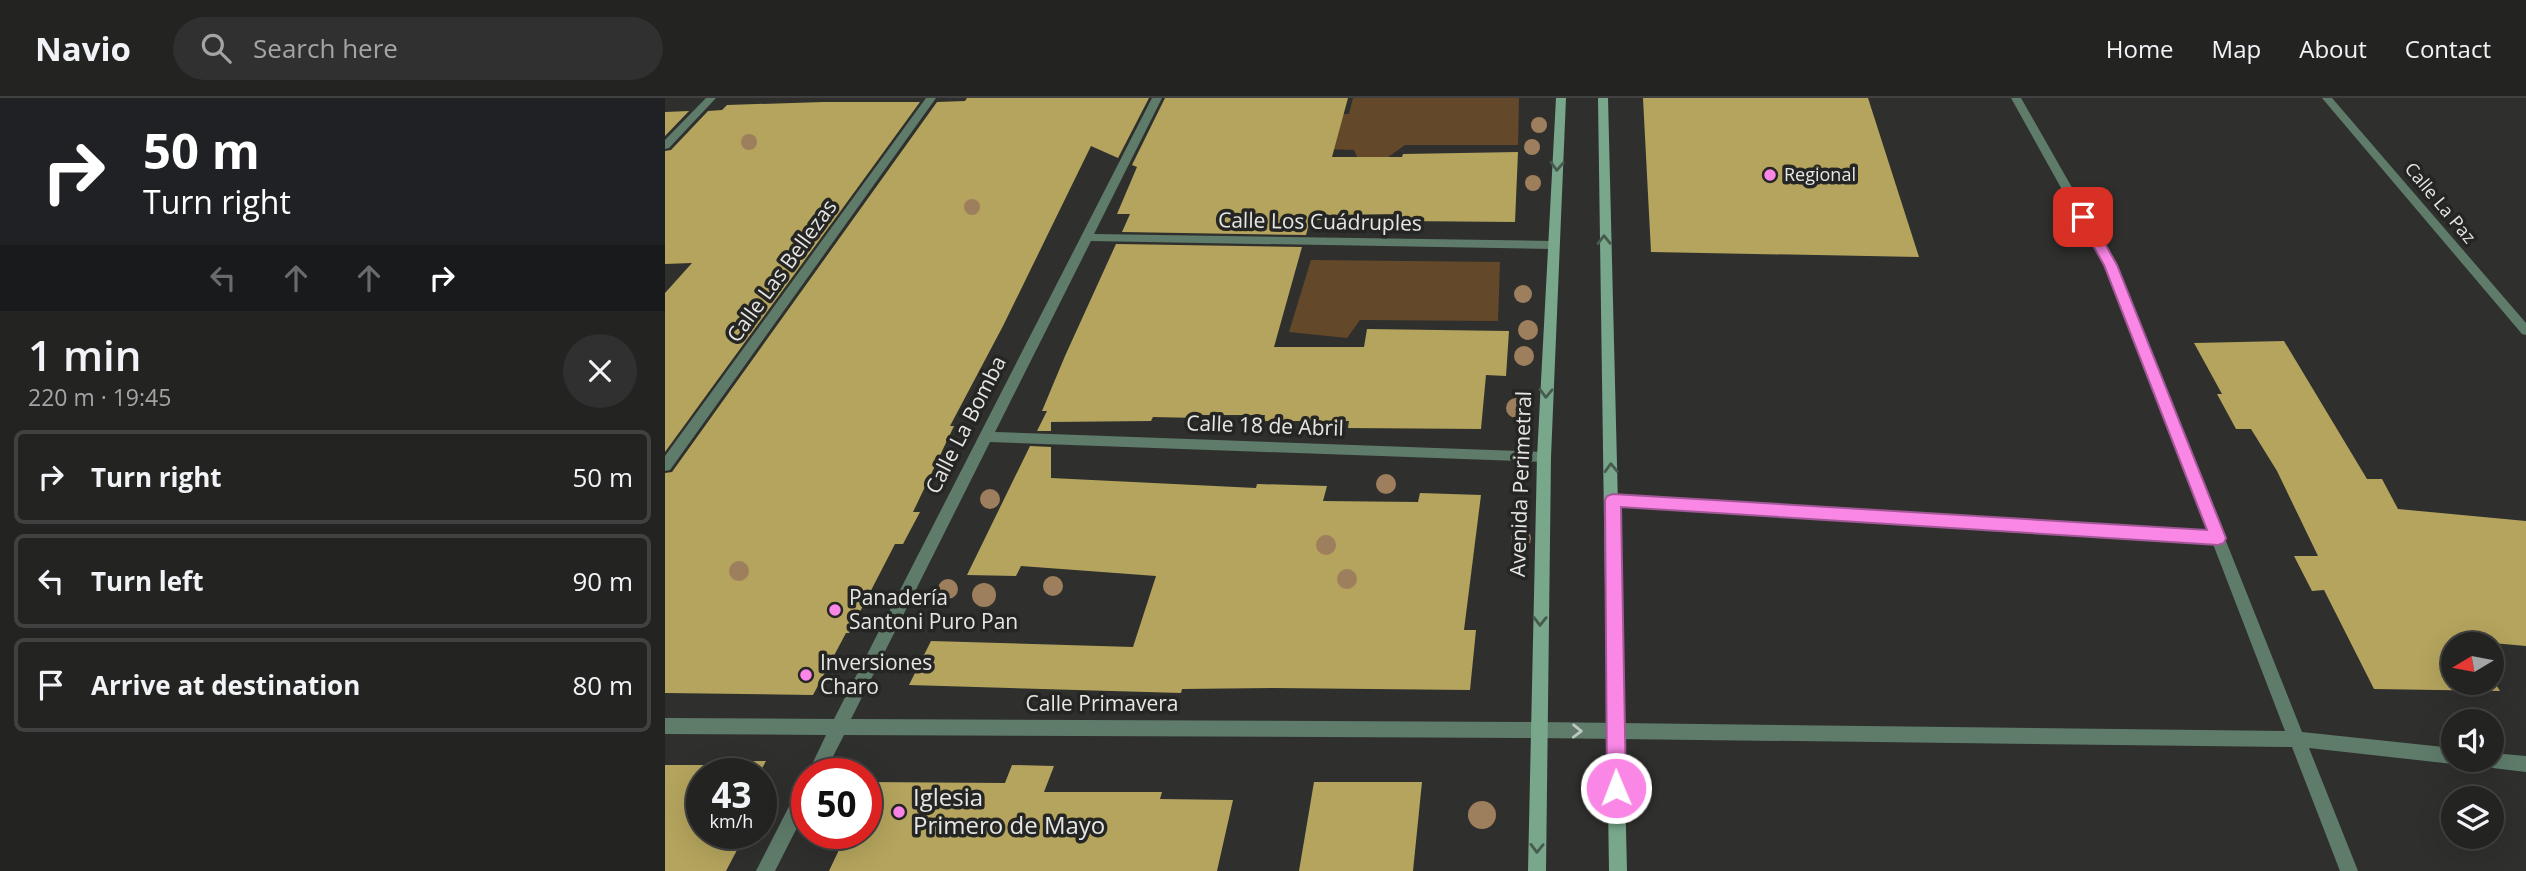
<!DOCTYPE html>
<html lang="en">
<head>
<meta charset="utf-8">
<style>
  :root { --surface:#232422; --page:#2f302f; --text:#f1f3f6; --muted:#a3a4a5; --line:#404140 }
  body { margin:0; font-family:"Open Sans",sans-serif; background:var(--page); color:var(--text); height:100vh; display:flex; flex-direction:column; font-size:26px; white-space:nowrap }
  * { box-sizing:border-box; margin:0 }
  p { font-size:23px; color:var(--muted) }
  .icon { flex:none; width:38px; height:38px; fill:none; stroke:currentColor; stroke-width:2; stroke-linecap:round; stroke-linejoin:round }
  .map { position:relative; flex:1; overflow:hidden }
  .sheet { display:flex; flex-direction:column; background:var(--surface); width:665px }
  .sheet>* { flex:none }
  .banner { background:#202124; color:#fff; overflow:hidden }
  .needle { width:46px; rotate:260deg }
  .fabs { position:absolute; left:1776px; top:534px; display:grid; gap:14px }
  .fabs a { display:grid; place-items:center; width:63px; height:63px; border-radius:50%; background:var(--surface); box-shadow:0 7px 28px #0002,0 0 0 2px var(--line); font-size:35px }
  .speed { position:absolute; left:21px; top:660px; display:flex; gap:14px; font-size:35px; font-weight:700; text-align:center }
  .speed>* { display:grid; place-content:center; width:91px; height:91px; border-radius:50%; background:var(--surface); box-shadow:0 7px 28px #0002,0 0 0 2px var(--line); line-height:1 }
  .speed small { font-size:18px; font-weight:400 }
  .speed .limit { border:10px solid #d22; background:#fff; color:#111 }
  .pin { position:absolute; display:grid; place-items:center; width:60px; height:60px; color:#fff; margin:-30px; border-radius:14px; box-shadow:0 4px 10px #0006 }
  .me { position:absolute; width:77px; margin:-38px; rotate:359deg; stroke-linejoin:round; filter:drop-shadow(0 0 5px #0008) }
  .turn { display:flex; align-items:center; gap:24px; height:147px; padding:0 28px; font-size:32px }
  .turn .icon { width:91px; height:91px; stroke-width:2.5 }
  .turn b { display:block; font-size:49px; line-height:60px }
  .lanes { display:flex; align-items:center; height:66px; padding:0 28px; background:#0003; justify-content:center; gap:35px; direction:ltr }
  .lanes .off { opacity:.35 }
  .round { display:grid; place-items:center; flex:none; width:74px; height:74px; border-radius:37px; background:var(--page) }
  .headline { display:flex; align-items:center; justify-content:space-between; height:119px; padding:0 28px }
  h1 { font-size:42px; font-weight:600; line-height:52px }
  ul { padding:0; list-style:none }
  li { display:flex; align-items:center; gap:21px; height:94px; margin:0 14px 10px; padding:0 14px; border:4px solid var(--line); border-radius:10px }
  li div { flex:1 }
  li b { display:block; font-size:26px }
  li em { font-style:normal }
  header { display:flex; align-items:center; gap:42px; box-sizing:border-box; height:98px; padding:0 35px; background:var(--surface); border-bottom:2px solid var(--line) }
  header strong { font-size:33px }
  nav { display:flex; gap:38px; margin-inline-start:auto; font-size:24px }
  .search { width:490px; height:63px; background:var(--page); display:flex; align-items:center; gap:18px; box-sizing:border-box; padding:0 24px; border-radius:38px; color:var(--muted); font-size:26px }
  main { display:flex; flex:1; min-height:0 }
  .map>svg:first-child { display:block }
</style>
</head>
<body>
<header>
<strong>Navio</strong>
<div class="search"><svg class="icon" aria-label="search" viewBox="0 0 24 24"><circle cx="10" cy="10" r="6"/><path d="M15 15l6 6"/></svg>Search here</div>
<nav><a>Home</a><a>Map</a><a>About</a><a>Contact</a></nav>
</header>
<main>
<section class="sheet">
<div class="banner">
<div class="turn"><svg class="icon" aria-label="right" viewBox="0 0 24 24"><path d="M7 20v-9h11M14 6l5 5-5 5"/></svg><div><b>50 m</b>Turn right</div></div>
<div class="lanes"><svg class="icon off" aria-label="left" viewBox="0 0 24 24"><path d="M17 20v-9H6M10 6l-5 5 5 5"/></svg><svg class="icon off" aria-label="ahead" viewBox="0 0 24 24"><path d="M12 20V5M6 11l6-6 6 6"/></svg><svg class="icon off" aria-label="ahead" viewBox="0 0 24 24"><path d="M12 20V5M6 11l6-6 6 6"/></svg><svg class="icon" aria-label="right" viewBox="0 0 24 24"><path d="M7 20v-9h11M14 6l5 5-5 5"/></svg></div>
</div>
<div class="headline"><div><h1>1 min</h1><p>220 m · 19:45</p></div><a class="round"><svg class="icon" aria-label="close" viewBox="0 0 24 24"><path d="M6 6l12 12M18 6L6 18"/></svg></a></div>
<ul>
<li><svg class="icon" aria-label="right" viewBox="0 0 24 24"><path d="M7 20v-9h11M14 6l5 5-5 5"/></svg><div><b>Turn right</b></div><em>50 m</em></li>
<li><svg class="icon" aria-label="left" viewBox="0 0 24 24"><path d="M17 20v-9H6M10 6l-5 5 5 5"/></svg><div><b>Turn left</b></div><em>90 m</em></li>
<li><svg class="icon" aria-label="arrive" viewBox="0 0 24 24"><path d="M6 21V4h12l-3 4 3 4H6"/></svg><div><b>Arrive at destination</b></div><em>80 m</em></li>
</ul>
</section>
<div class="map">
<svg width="1861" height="773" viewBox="0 0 1861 773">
  <rect width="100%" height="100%" fill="#2f302e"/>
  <g fill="#64482a">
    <path d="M688,0H854L853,47H740L719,62L693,61L689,52L564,47L501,17L684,16Z"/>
    <path d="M646,162L835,164L833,223L695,222L682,240L624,234Z"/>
  </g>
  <g fill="#b4a45d">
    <path d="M302,0H484L453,60L426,48L338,228L285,328H289L248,414H255L238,446H230L184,535H181L148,597L0,595V375L7,374L272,4L300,3Z"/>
    <path d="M500,0H683L667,59H737L738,56L853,54L850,124L734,123L735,116L662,117L660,122H645L641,137L457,134L465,116H452L472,69L467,67Z"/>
    <path d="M978,0H1203L1254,159L986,154Z"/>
    <path d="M158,4H255L0,354V195L27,165L0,166V53L6,52L43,13L57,12L62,7Z"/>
    <path d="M24,13L0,38V14Z"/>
    <path d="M451,146L637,149L609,249H699L702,231L844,233L841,278L821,277L816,331L683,330L684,323H599L600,317H535L534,320L488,319L486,323L386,324V333H372L382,313H377L400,258Z"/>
    <path d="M1619,243L1702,381H1717L1733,411L1861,423V548L1805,543L1807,546H1788V584H1827V580L1835,593L1709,591L1659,492L1647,493L1629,458H1653L1612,373L1586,331H1571L1552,296H1557L1529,245Z"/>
    <path d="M365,348L386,349V380L591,390L592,386L662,388L658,403L753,404L755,395L816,397L799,532H811L805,592L608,590L517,591L516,595L244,587L266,543L468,549L491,478L356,468L351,478L302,477Z"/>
    <path d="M66,663H101L94,676H37V735H81L61,773H0V667H63Z"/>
    <path d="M347,667L389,668L379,694H497L495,701L568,702L552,773H164L182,735H201V684L340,685Z"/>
    <path d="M649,684H757L748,773H634Z"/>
  </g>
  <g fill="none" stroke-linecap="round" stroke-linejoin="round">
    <g fill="#5f7c6b" fill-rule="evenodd">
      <path d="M41,0H51L4,50L0,51V42Z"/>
      <path d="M261,0H271L5,372L0,373V358Z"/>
      <path d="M487,0H497L429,136L887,143L893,147L887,151L426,143L330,334L879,354L886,359L879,364L325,344L186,621L873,624L1620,633L1548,446L948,408L943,406L941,402L943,398L948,396L1543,433L1439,167L1346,0H1356L1451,167L1637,634L1788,650V662H1795L1794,664L1788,666L1644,650L1693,773H1675L1627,649L873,640L179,637L159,676L142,677L161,637L0,636V620L169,621Z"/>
      <path d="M1657,0H1667L1861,225V237L1857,236Z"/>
      <path d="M1827,655L1861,658V674L1811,668L1809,662H1827Z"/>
      <path d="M142,683V710L110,773H91L136,685Z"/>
    </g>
    <g fill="#78a78c" fill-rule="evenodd">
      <path d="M891,0H901L886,359L881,773H863L872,359Z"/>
      <path d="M933,0H943L962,773H944Z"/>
    </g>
  </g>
  <g fill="#9d7e5d">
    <circle cx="874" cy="27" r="8"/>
    <circle cx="84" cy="44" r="8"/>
    <circle cx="867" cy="49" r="8"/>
    <circle cx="868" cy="85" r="8"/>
    <circle cx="307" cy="109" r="8"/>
    <circle cx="858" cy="196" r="9"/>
    <circle cx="863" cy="232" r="10"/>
    <circle cx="859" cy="258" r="10"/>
    <circle cx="851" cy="310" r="10"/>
    <circle cx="721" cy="386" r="10"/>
    <circle cx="325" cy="401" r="10"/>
    <circle cx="856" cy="440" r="10"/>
    <circle cx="661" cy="447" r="10"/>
    <circle cx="74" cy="473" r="10"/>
    <circle cx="682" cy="481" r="10"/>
    <circle cx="388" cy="488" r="10"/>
    <circle cx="283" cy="491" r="10"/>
    <circle cx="319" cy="497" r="12"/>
    <circle cx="817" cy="717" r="14"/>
  </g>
  <defs><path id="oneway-chevron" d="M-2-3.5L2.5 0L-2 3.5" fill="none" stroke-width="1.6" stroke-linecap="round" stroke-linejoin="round" transform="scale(1.75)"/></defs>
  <g stroke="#465a4e">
    <use href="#oneway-chevron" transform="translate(892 68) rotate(93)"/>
    <use href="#oneway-chevron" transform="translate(939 142) rotate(-91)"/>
    <use href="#oneway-chevron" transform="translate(881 295) rotate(92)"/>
    <use href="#oneway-chevron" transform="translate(946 370) rotate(-92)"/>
    <use href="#oneway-chevron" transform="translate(875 523) rotate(91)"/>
    <use href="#oneway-chevron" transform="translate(872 750) rotate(91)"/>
  </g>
  <use stroke="#bec7c0" href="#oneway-chevron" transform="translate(912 633) rotate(1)"/>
  <path fill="#fa87e6" stroke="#a25896" stroke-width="2" d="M1418,115L1425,119L1452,167L1561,440L1559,445L1553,447L956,409L961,690L958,696L951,699L945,696L942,690L940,402L942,398L948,396L1542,432L1439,167L1412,119Z"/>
  <g fill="#fa87e6" stroke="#252624" stroke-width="2.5">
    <circle cx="1105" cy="77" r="7"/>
    <circle cx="170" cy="512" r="7"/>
    <circle cx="141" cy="577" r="7"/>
    <circle cx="234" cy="714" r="7"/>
  </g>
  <g text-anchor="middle" stroke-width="7" stroke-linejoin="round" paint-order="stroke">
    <g font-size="18" fill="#e6e7e5" stroke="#252624" text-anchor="start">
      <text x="1119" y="83">Regional</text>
    </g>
    <g font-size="18" fill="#e6e7e5" stroke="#252624">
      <text transform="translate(1775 105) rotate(50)" y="6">Calle La Paz</text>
    </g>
    <g font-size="21" fill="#e6e7e5" stroke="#252624">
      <text transform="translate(655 124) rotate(1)" y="7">Calle Los Cuádruples</text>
      <text transform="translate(117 173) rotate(-54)" y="7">Calle Las Bellezas</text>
      <text transform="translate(301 327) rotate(-63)" y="7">Calle La Bomba</text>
      <text transform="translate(600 328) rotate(2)" y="7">Calle 18 de Abril</text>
      <text transform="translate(856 386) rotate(-88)" y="7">Avenida Perimetral</text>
      <text x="437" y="613">Calle Primavera</text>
    </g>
    <g font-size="21" fill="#e6e7e5" stroke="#252624" text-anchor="start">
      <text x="184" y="507">Panadería<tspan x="184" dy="24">Santoni Puro Pan</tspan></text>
      <text x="155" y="572">Inversiones<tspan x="155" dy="24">Charo</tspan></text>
    </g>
    <g font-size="24" fill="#e6e7e5" stroke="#252624" text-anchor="start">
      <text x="248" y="708">Iglesia<tspan x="248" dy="28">Primero de Mayo</tspan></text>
    </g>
  </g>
</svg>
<div class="fabs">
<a><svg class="needle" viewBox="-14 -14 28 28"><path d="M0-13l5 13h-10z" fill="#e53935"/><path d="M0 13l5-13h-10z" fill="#a3a4a5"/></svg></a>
<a><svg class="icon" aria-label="sound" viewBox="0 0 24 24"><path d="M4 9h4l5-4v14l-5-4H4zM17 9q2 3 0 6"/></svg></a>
<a><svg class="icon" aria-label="layers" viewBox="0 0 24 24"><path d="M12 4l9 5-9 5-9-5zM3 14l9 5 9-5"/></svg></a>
</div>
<div class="speed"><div>43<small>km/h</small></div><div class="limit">50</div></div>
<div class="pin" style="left:1418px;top:119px;background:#d93025"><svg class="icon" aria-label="arrive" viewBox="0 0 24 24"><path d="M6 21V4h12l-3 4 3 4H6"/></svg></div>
<svg class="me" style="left:951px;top:690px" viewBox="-20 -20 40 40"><circle r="17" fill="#fa87e6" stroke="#fff" stroke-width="3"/><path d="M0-11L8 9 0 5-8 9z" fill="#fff"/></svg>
</div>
</main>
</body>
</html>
